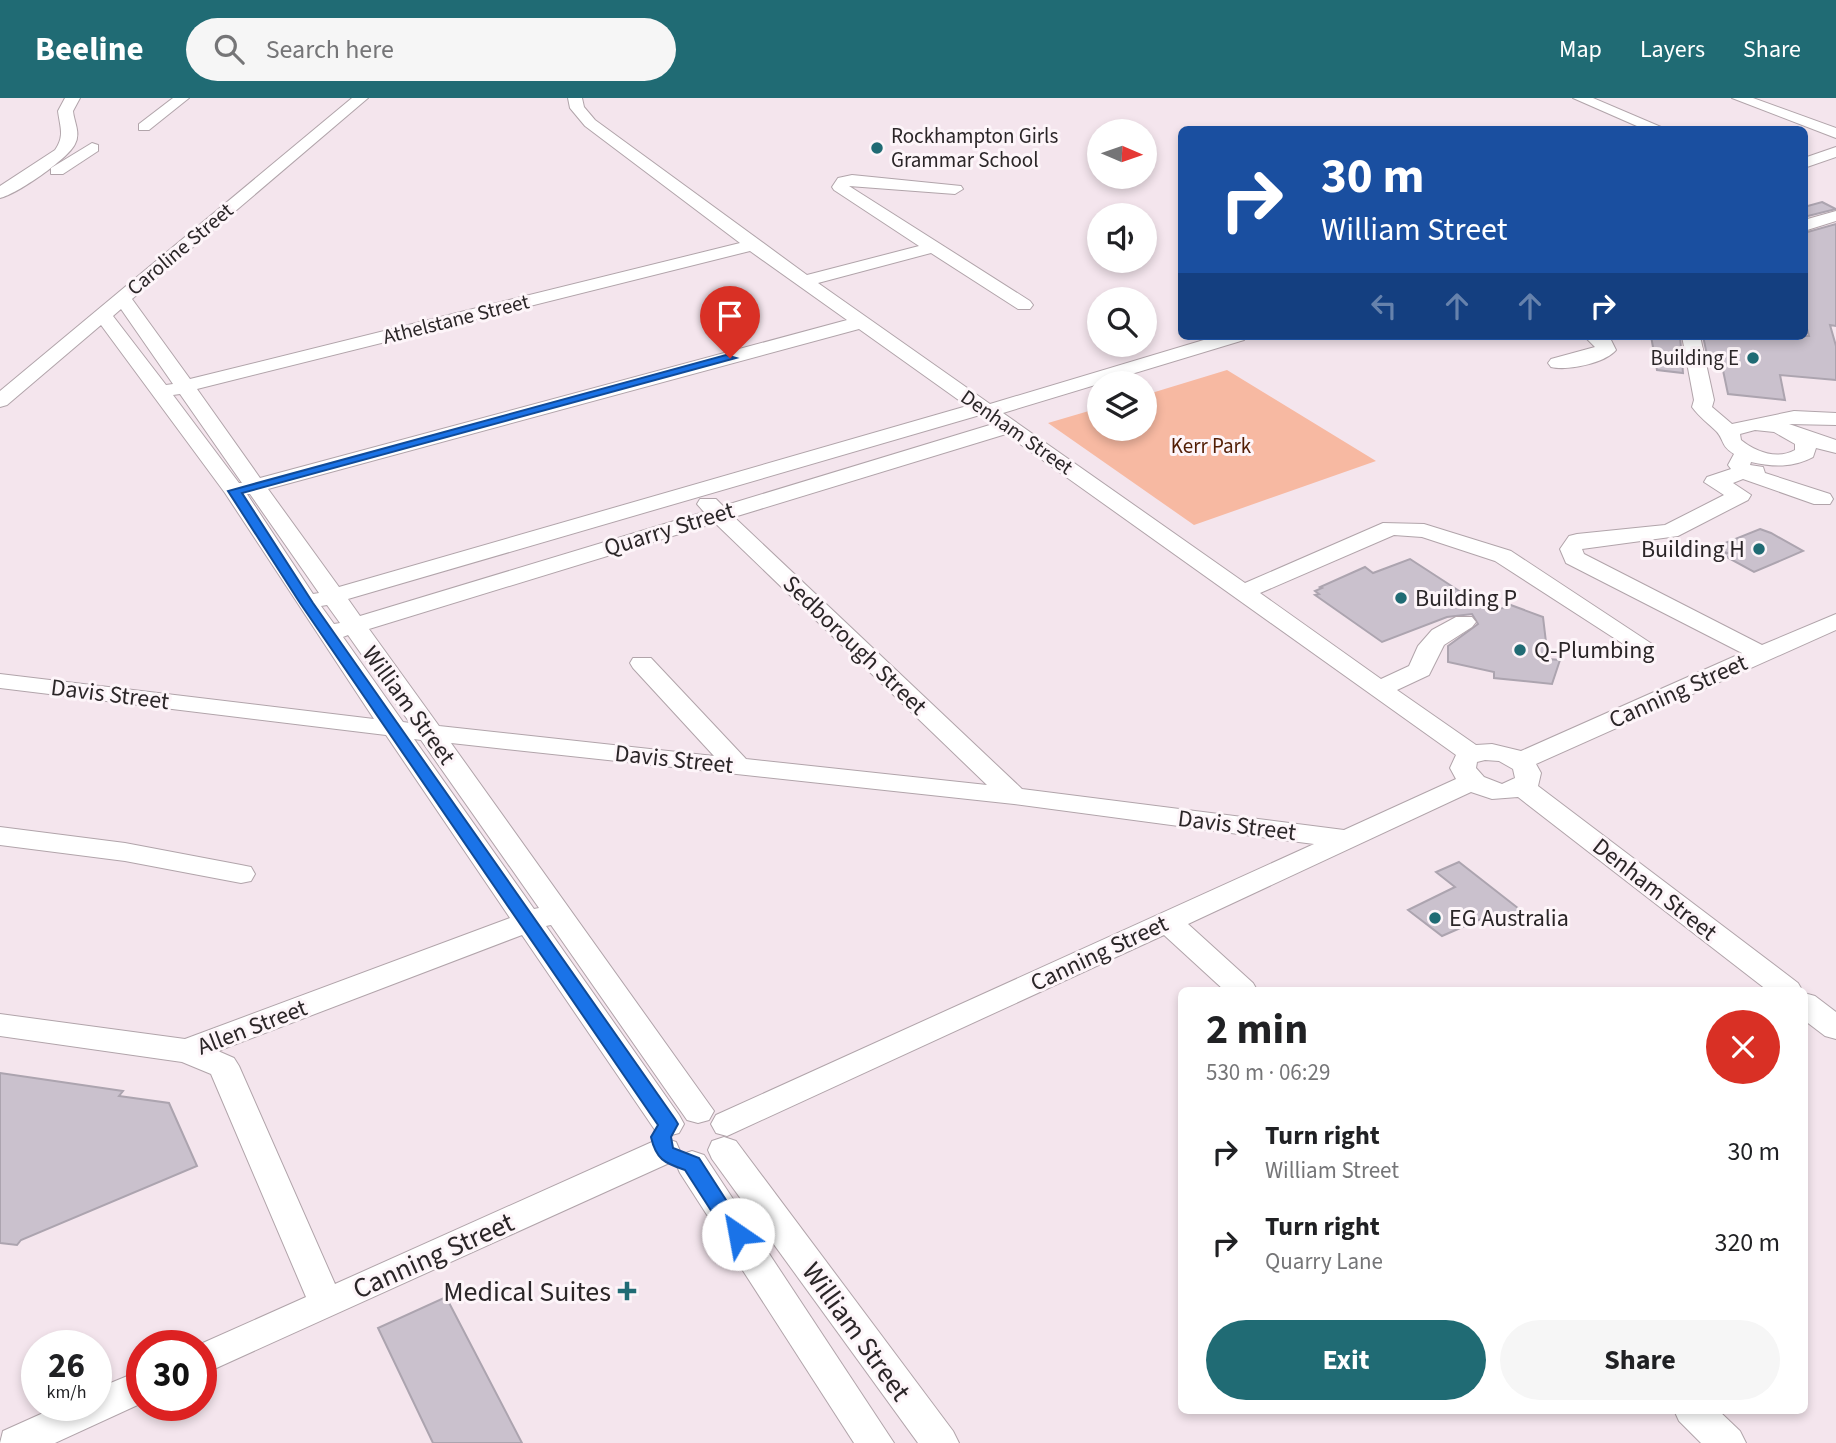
<!DOCTYPE html>
<html lang="en">
<head>
<meta charset="utf-8">
<style>
  :root { --surface:#fff; --page:#f6f6f6; --text:#202124; --muted:#757577; --accent:#206b74 }
  body { margin:0; font-family:"Source Sans 3",sans-serif; background:var(--page); color:var(--text); height:100vh; display:flex; flex-direction:column; font-size:26px; white-space:nowrap }
  * { box-sizing:border-box; margin:0 }
  p { font-size:23px; color:var(--muted) }
  .icon { flex:none; width:38px; height:38px; fill:none; stroke:currentColor; stroke-width:2; stroke-linecap:round; stroke-linejoin:round }
  .map { position:relative; flex:1; overflow:hidden }
  .details { position:absolute; left:1178px; top:889px; width:630px; height:427px; display:flex; flex-direction:column; background:var(--surface); border-radius:10px; box-shadow:0 4px 10px #0003 }
  .details>* { flex:none }
  .top-card { position:absolute; left:1178px; top:28px; width:630px; height:214px; border-radius:10px; box-shadow:0 4px 10px #0003; background:#1a4fa0; color:#fff; overflow:hidden }
  .needle { width:46px; rotate:92deg }
  .controls { position:absolute; left:1087px; top:21px; display:grid; gap:14px }
  .controls a { display:grid; place-items:center; width:70px; height:70px; border-radius:50%; background:var(--surface); box-shadow:0 4px 10px #0003; font-size:35px }
  .speed { position:absolute; left:21px; top:1232px; display:flex; gap:14px; font-size:35px; font-weight:700; text-align:center }
  .speed>* { display:grid; place-content:center; width:91px; height:91px; border-radius:50%; background:var(--surface); box-shadow:0 4px 10px #0003; line-height:1 }
  .speed small { font-size:18px; font-weight:400 }
  .speed .limit { border:10px solid #d22; background:#fff; color:#111 }
  .pin { position:absolute; display:grid; place-items:center; width:60px; height:60px; color:#fff; margin:-72px -30px; border-radius:50% 50% 50% 0; rotate:-45deg; box-shadow:0 0 7px #0007 }
  .pin .icon { rotate:45deg }
  .me { position:absolute; width:77px; margin:-38px; rotate:327deg; stroke-linejoin:round; filter:drop-shadow(0 0 5px #0008) }
  .turn { display:flex; align-items:center; gap:24px; height:147px; padding:0 28px; font-size:32px }
  .turn .icon { width:91px; height:91px; stroke-width:2.5 }
  .turn b { display:block; font-size:49px; line-height:60px }
  .lanes { display:flex; align-items:center; height:66px; padding:0 28px; background:#0003; justify-content:center; gap:35px; direction:ltr }
  .lanes .off { opacity:.35 }
  .round { display:grid; place-items:center; flex:none; width:74px; height:74px; border-radius:37px; background:var(--page) }
  .summary { display:flex; align-items:center; justify-content:space-between; height:119px; padding:0 28px }
  h1 { font-size:42px; font-weight:700; line-height:52px }
  .cta { display:flex; gap:14px; margin-top:auto; padding:14px 28px }
  .cta a { flex:1; height:80px; border-radius:42px; background:var(--accent); color:#fff; font-size:28px; font-weight:700; line-height:80px; text-align:center }
  .cta a+a { background:var(--page); color:var(--text) }
  ul { padding:0; list-style:none }
  li { display:flex; align-items:center; gap:21px; height:91px; padding:0 28px }
  li div { flex:1 }
  li b { display:block; font-size:26px }
  li em { font-style:normal }
  header { display:flex; align-items:center; gap:42px; box-sizing:border-box; height:98px; padding:0 35px; background:var(--accent); color:#fff }
  header strong { font-size:33px }
  nav { display:flex; gap:38px; margin-inline-start:auto; font-size:24px }
  .search { width:490px; height:63px; background:var(--page); display:flex; align-items:center; gap:18px; box-sizing:border-box; padding:0 24px; border-radius:38px; color:var(--muted); font-size:26px }
  .map>svg:first-child { display:block }
</style>
</head>
<body>
<header>
<strong>Beeline</strong>
<div class="search"><svg class="icon" aria-label="search" viewBox="0 0 24 24"><circle cx="10" cy="10" r="6"/><path d="M15 15l6 6"/></svg>Search here</div>
<nav><a>Map</a><a>Layers</a><a>Share</a></nav>
</header>
<div class="map">
<svg width="1836" height="1345" viewBox="0 0 1836 1345">
  <rect width="100%" height="100%" fill="#f4e5ed"/>
  <path fill="#f7b9a2" d="M1227,272L1376,363L1194,427L1048,325L1099,310V331H1144L1145,297Z"/>
  <g fill="#cac1cd" stroke="#aca4af" stroke-width="2">
    <path d="M1822,104L1836,111L1804,119V109Z"/>
    <path d="M1836,126V228L1830,227L1836,248V282L1780,277L1785,302L1728,296L1720,258L1707,257L1703,238H1809L1804,220V135Z"/>
    <path d="M1651,238H1680L1683,275L1657,272Z"/>
    <path d="M1760,431L1771,435L1803,453L1754,474L1723,457L1727,455L1715,449Z"/>
    <path d="M1410,461L1487,511L1505,510L1508,506L1543,519L1548,561L1560,562L1552,586L1494,580V574L1448,564V548L1478,526L1472,516L1447,519L1382,544L1315,497L1319,496L1315,493L1322,490L1320,489L1365,469L1373,475Z"/>
    <path d="M1459,764L1523,814L1500,826L1490,817L1442,838L1408,812L1455,789L1436,774Z"/>
    <path d="M0,975L123,993L119,998L169,1005L197,1068L21,1142L17,1147L0,1145Z"/>
    <path d="M446,1199L522,1345H433L378,1230Z"/>
  </g>
  <g fill="none" stroke-linecap="round" stroke-linejoin="round">
    <g stroke="#b1a4aa" stroke-width="2">
      <g id="minor">
        <path d="M65,0H80L73,13C74,24 81,35 75,46C68,61 17,96 0,100V88L55,52C65,38 60,29 58,13Z"/>
        <path d="M173,0H189L149,32H139V26Z"/>
        <path d="M352,0H368L132,201L190,281L740,145L585,28L570,10L568,0H582L584,9L595,22L807,177L919,148L834,92L832,89L838,80L852,77L961,88L963,91L955,96L849,88L1030,203L1033,207L1030,211H1018L931,155L818,185L990,306L1217,238H1246L1244,242L1003,315L1245,485L1383,425L1424,426L1511,453L1652,546L1649,551H1631L1495,463L1422,439L1394,437L1260,495L1381,581L1409,568L1418,548L1432,532L1456,519H1472L1476,524L1472,529L1444,547L1429,577L1397,592L1476,647L1492,646L1521,653L1742,555L1566,465L1560,451L1569,438L1577,436L1665,427L1724,397L1704,384L1707,379L1731,371L1728,367L1734,356C1721,348 1724,342 1717,334C1708,325 1700,320 1692,309L1694,302L1682,238H1700L1714,302L1712,309L1732,326L1794,313L1836,315V327L1789,326L1836,342V355L1816,350L1813,359C1792,370 1773,369 1751,364L1750,367L1763,369L1765,375L1830,396L1833,401L1830,406H1814L1743,381L1733,385L1751,397L1748,402L1678,438L1582,451L1584,456L1762,547L1836,516V532L1536,666L1541,675L1538,688L1798,885L1802,892H1767L1518,699L1492,701L1471,694L1188,826L1253,885L1257,892H1224L1164,837L727,1038L716,1035L711,1026L716,1017L1314,746L1014,706L451,645L714,1013L709,1022L698,1025L687,1022L551,827L546,828L679,1017L684,1026L679,1035L668,1038L657,1035L522,837L218,953L234,960L239,968L335,1186L652,1044L664,1040L676,1044L680,1053L676,1062L201,1277V1248H196L306,1199L211,976L182,964L0,938V916L185,941L510,820L386,637L0,590V576L374,621L225,395L101,227L7,307L0,309V293ZM750,153L847,222L260,380L197,291ZM121,211L173,286L166,287L113,218ZM859,231L967,308L339,489L268,391ZM180,296L242,385H239L173,297ZM980,317L993,326L723,408L716,401H700L697,406L704,414L360,518L348,501ZM1755,332L1774,334L1795,346V352C1777,362 1756,354 1741,342L1740,336ZM1006,336L1456,657L1450,670L1456,681L1344,732L1022,691L734,419ZM247,396H250L319,495L313,496ZM715,425L987,687L746,661L651,560H633L630,565L633,570L714,658L439,628L369,531ZM327,507L340,525L334,526L321,508ZM348,537L410,625L403,624L343,539ZM414,641L421,642L539,810L534,811ZM1485,662L1499,663L1513,671L1515,680L1502,686L1484,679L1476,670L1477,664Z"/>
        <path d="M1573,0H1593L1668,32H1646Z"/>
        <path d="M1732,0H1753L1836,30V40Z"/>
        <path d="M92,45L98,47V53L63,76H51V70Z"/>
        <path d="M1836,49V59L1804,70V60Z"/>
        <path d="M1836,113V123L1804,133V122Z"/>
        <path d="M1584,238H1609L1616,252C1605,265 1568,273 1551,269L1548,265L1551,261L1595,249Z"/>
        <path d="M0,729L125,745L241,767L251,769L255,776L251,783L241,785L125,763L0,747Z"/>
        <path d="M1804,895L1815,898L1836,914V941L1825,938L1804,922Z"/>
        <path d="M724,1039L736,1043L953,1333L959,1345H918L712,1061L708,1052L712,1043Z"/>
        <path d="M692,1053L704,1057L894,1345H854L680,1075L676,1066L680,1057Z"/>
        <path d="M142,1272V1305L55,1345H0L3,1333L61,1307H96V1291Z"/>
        <path d="M1674,1312H1718L1740,1333L1746,1345H1701L1679,1323Z"/>
      </g>
    </g>
    <use href="#minor" fill="#fff" fill-rule="evenodd"/>
  </g>
  <path fill="#1a73e8" stroke="#114b97" stroke-width="2" d="M726,257L736,260L242,395L313,505L675,1021L678,1026L671,1039L673,1050L699,1060L748,1136L745,1142H730L685,1072C664,1065 656,1061 651,1039L658,1027L300,505L228,393Z"/>
  <g fill="#206b74" stroke="#fdf5f9" stroke-width="2.5">
    <circle cx="877" cy="50" r="7"/>
    <circle cx="1753" cy="260" r="7"/>
    <circle cx="1759" cy="451" r="7"/>
    <circle cx="1401" cy="500" r="7"/>
    <circle cx="1520" cy="552" r="7"/>
    <circle cx="1435" cy="820" r="7"/>
    <path d="M623.5 1182.5h7v7h7v7h-7v7h-7v-7h-7v-7h7z"/>
  </g>
  <g text-anchor="middle" stroke-width="6" stroke-linejoin="round" paint-order="stroke">
    <g font-size="21" fill="#2b2628" stroke="#fdf5f9" text-anchor="start">
      <text x="891" y="45">Rockhampton Girls<tspan x="891" dy="24">Grammar School</tspan></text>
      <text x="1739" y="267" text-anchor="end">Building E</text>
    </g>
    <g font-size="21" fill="#2b2628" stroke="#fdf5f9">
      <text transform="translate(180 151) rotate(-40)" y="7">Caroline Street</text>
      <text transform="translate(456 221) rotate(-14)" y="7">Athelstane Street</text>
      <text transform="translate(1017 334) rotate(35)" y="7">Denham Street</text>
    </g>
    <g font-size="21" fill="#521d04" stroke="#fdf5f9">
      <text x="1211" y="355">Kerr Park</text>
    </g>
    <g font-size="24" fill="#2b2628" stroke="#fdf5f9">
      <text transform="translate(669 431) rotate(-17)" y="8">Quarry Street</text>
      <text transform="translate(855 547) rotate(44)" y="8">Sedborough Street</text>
      <text transform="translate(1678 593) rotate(-24)" y="8">Canning Street</text>
      <text transform="translate(110 596) rotate(7)" y="8">Davis Street</text>
      <text transform="translate(409 607) rotate(54)" y="8">William Street</text>
      <text transform="translate(674 661) rotate(6)" y="8">Davis Street</text>
      <text transform="translate(1237 727) rotate(7)" y="8">Davis Street</text>
      <text transform="translate(1655 791) rotate(38)" y="8">Denham Street</text>
      <text transform="translate(1099 855) rotate(-25)" y="8">Canning Street</text>
      <text transform="translate(252 929) rotate(-21)" y="8">Allen Street</text>
    </g>
    <g font-size="24" fill="#2b2628" stroke="#fdf5f9" text-anchor="start">
      <text x="1745" y="459" text-anchor="end">Building H</text>
      <text x="1415" y="508">Building P</text>
      <text x="1534" y="560">Q-Plumbing</text>
      <text x="1449" y="828">EG Australia</text>
    </g>
    <g font-size="28" fill="#2b2628" stroke="#fdf5f9">
      <text transform="translate(433 1157) rotate(-24)" y="10">Canning Street</text>
      <text transform="translate(857 1233) rotate(54)" y="10">William Street</text>
    </g>
    <g font-size="28" fill="#2b2628" stroke="#fdf5f9" text-anchor="end">
      <text x="611" y="1203">Medical Suites</text>
    </g>
  </g>
</svg>
<div class="controls">
<a><svg class="needle" viewBox="-14 -14 28 28"><path d="M0-13l5 13h-10z" fill="#e53935"/><path d="M0 13l5-13h-10z" fill="#757577"/></svg></a>
<a><svg class="icon" aria-label="sound" viewBox="0 0 24 24"><path d="M4 9h4l5-4v14l-5-4H4zM17 9q2 3 0 6"/></svg></a>
<a><svg class="icon" aria-label="search" viewBox="0 0 24 24"><circle cx="10" cy="10" r="6"/><path d="M15 15l6 6"/></svg></a>
<a><svg class="icon" aria-label="layers" viewBox="0 0 24 24"><path d="M12 4l9 5-9 5-9-5zM3 14l9 5 9-5"/></svg></a>
</div>
<div class="speed"><div>26<small>km/h</small></div><div class="limit">30</div></div>
<div class="pin" style="left:730px;top:260px;background:#d93025"><svg class="icon" aria-label="arrive" viewBox="0 0 24 24"><path d="M6 21V4h12l-3 4 3 4H6"/></svg></div>
<svg class="me" style="left:738px;top:1136px" viewBox="-20 -20 40 40"><circle r="19" fill="#fff"/><path d="M0-13L10 11 0 6-10 11z" fill="#1a73e8"/></svg>
<div class="top-card">
<div class="turn"><svg class="icon" aria-label="right" viewBox="0 0 24 24"><path d="M7 20v-9h11M14 6l5 5-5 5"/></svg><div><b>30 m</b>William Street</div></div>
<div class="lanes"><svg class="icon off" aria-label="left" viewBox="0 0 24 24"><path d="M17 20v-9H6M10 6l-5 5 5 5"/></svg><svg class="icon off" aria-label="ahead" viewBox="0 0 24 24"><path d="M12 20V5M6 11l6-6 6 6"/></svg><svg class="icon off" aria-label="ahead" viewBox="0 0 24 24"><path d="M12 20V5M6 11l6-6 6 6"/></svg><svg class="icon" aria-label="right" viewBox="0 0 24 24"><path d="M7 20v-9h11M14 6l5 5-5 5"/></svg></div>
</div>
<section class="details">
<div class="summary"><div><h1>2 min</h1><p>530 m · 06:29</p></div><a class="round" style="background:#d93025;color:#fff"><svg class="icon" aria-label="close" viewBox="0 0 24 24"><path d="M6 6l12 12M18 6L6 18"/></svg></a></div>
<ul>
<li><svg class="icon" aria-label="right" viewBox="0 0 24 24"><path d="M7 20v-9h11M14 6l5 5-5 5"/></svg><div><b>Turn right</b><p>William Street</p></div><em>30 m</em></li>
<li><svg class="icon" aria-label="right" viewBox="0 0 24 24"><path d="M7 20v-9h11M14 6l5 5-5 5"/></svg><div><b>Turn right</b><p>Quarry Lane</p></div><em>320 m</em></li>
</ul>
<div class="cta"><a>Exit</a><a>Share</a></div>
</section>
</div>
</body>
</html>
